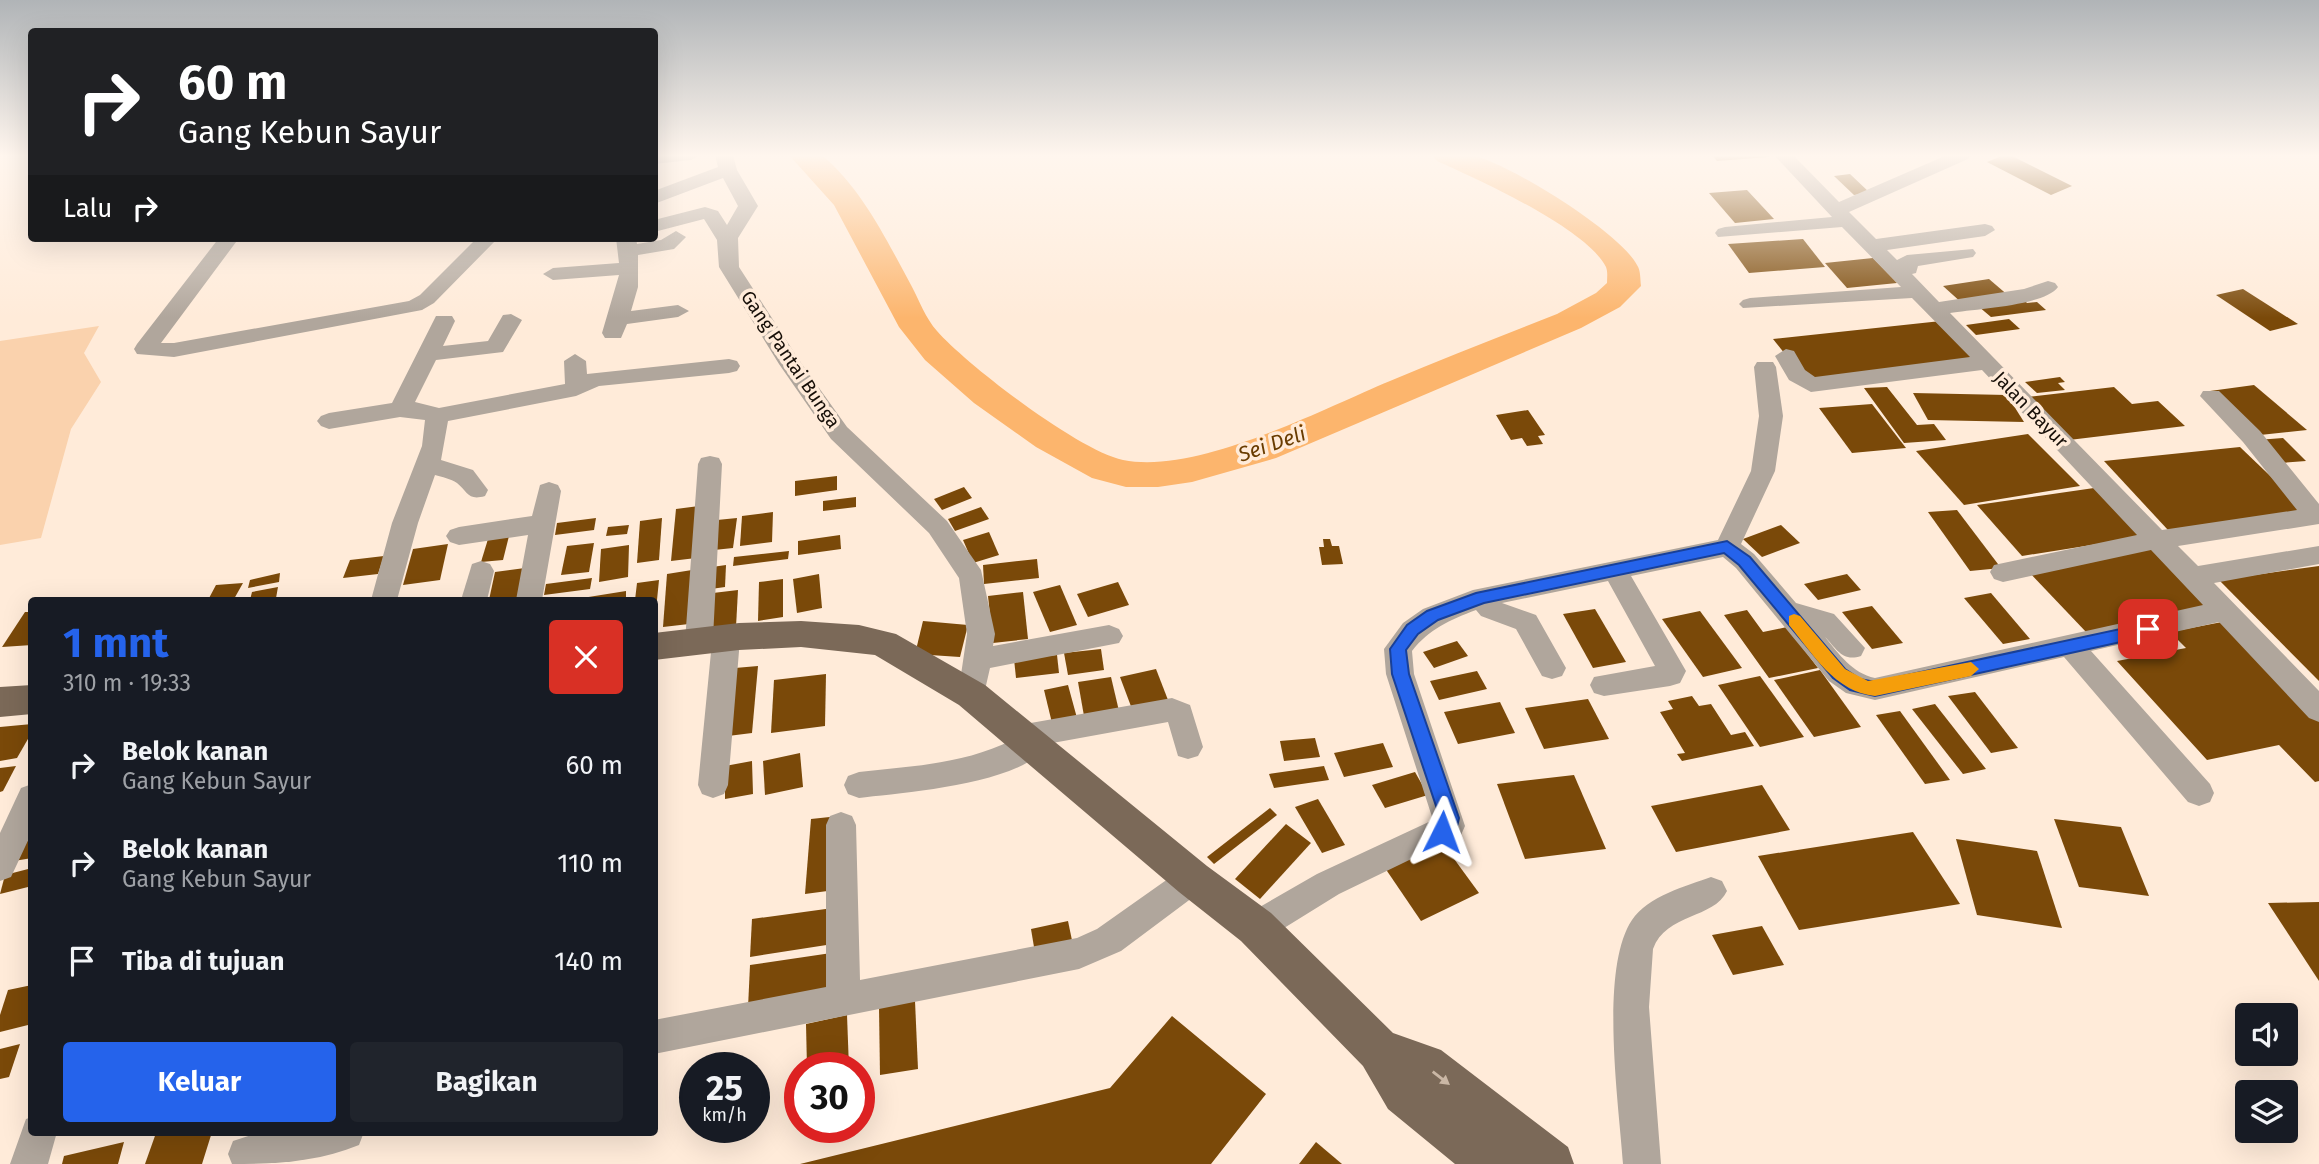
<!DOCTYPE html>
<html lang="id">
<head>
<meta charset="utf-8">
<style>
  :root { --surface:#171b24; --page:#20242c; --text:#f1f3f6; --muted:#9ea1a6; --accent:#2563eb }
  body { margin:0; font-family:"Fira Sans",sans-serif; background:var(--page); color:var(--text); height:100vh; display:flex; flex-direction:column; font-size:26px; white-space:nowrap }
  * { box-sizing:border-box; margin:0 }
  p { font-size:23px; color:var(--muted) }
  .icon { flex:none; width:38px; height:38px; fill:none; stroke:currentColor; stroke-width:2; stroke-linecap:round; stroke-linejoin:round }
  .map { position:relative; flex:1; overflow:hidden }
  .panel { position:absolute; left:28px; top:597px; width:630px; height:539px; display:flex; flex-direction:column; background:var(--surface); border-radius:7px; box-shadow:0 7px 28px #0002 }
  .panel>* { flex:none }
  .guide { position:absolute; left:28px; top:28px; width:630px; height:214px; border-radius:7px; box-shadow:0 7px 28px #0002; background:#202124; color:#fff; overflow:hidden }
  .controls { position:absolute; left:2235px; top:1003px; display:grid; gap:14px }
  .controls a { display:grid; place-items:center; width:63px; height:63px; border-radius:7px; background:var(--surface); box-shadow:0 7px 28px #0002; font-size:35px }
  .speed { position:absolute; left:679px; top:1052px; display:flex; gap:14px; font-size:35px; font-weight:700; text-align:center }
  .speed>* { display:grid; place-content:center; width:91px; height:91px; border-radius:50%; background:var(--surface); box-shadow:0 7px 28px #0002; line-height:1 }
  .speed small { font-size:18px; font-weight:400 }
  .speed .limit { border:10px solid #d22; background:#fff; color:#111 }
  .pin { position:absolute; display:grid; place-items:center; width:60px; height:60px; color:#fff; margin:-30px; border-radius:14px; box-shadow:0 4px 10px #0006 }
  .me { position:absolute; width:77px; margin:-38px; rotate:3deg; stroke-linejoin:round; filter:drop-shadow(0 0 5px #0008) }
  .turn { display:flex; align-items:center; gap:24px; height:147px; padding:0 35px; font-size:32px }
  .turn .icon { width:91px; height:91px; stroke-width:2.5 }
  .turn b { display:block; font-size:49px; line-height:60px }
  .then { display:flex; align-items:center; height:66px; padding:0 35px; background:#0003; gap:14px; font-size:26px }
  .round { display:grid; place-items:center; flex:none; width:74px; height:74px; border-radius:7px; background:var(--page) }
  .head { display:flex; align-items:center; justify-content:space-between; height:119px; padding:0 35px }
  h1 { font-size:42px; font-weight:700; line-height:52px; color:var(--accent) }
  .cta { display:flex; gap:14px; margin-top:auto; padding:14px 35px }
  .cta a { flex:1; height:80px; border-radius:7px; background:var(--accent); color:#fff; font-size:28px; font-weight:700; line-height:80px; text-align:center }
  .cta a+a { background:var(--page); color:var(--text) }
  ul { padding:0; list-style:none }
  li { display:flex; align-items:center; gap:21px; height:98px; padding:0 35px }
  li div { flex:1 }
  li b { display:block; font-size:26px }
  li em { font-style:normal }
  .map>svg:first-child { display:block }
</style>
</head>
<body>
<div class="map">
<svg width="2319" height="1164" viewBox="0 0 2319 1164">
  <rect width="100%" height="100%" fill="#ffebd9"/>
  <path fill="#fad2ad" d="M99,326L84,353L101,382L71,429L41,538L0,545V341Z"/>
  <g fill="none" stroke-linecap="round" stroke-linejoin="round">
    <path fill="#fcb56d" fill-rule="evenodd" d="M789,155H822C862,189 886,239 911,285C919,300 926,319 937,331C968,366 1079,451 1123,460C1198,475 1320,410 1390,381C1445,358 1501,336 1557,314L1596,293L1607,283C1607,278 1608,272 1606,267C1586,228 1477,179 1437,161L1432,155C1445,155 1459,153 1471,155C1507,162 1620,232 1637,265C1641,271 1640,279 1641,286L1620,307L1581,328L1276,458L1192,482L1158,487H1126L1092,478L1036,447L974,403L925,360L899,327L834,205Z"/>
  </g>
  <g fill="#7a4909">
    <path d="M1712,155H1769V157L1717,161Z"/>
    <path d="M2004,155H2010L2072,186L2051,195L1987,162Z"/>
    <path d="M1850,174L1870,193L1854,195L1834,176Z"/>
    <path d="M1747,190L1774,219L1735,223L1709,193Z"/>
    <path d="M1803,239L1825,267L1749,273L1728,244Z"/>
    <path d="M1873,258L1897,283L1847,288L1825,263Z"/>
    <path d="M1989,279L2010,297L1963,304L1943,286Z"/>
    <path d="M2243,289L2298,324L2270,331L2216,295Z"/>
    <path d="M2024,300L2027,303L2037,302L2046,310L1991,317L1978,306Z"/>
    <path d="M2009,319L2020,329L1976,335L1966,325Z"/>
    <path d="M1941,321L1980,361L1806,380L1773,339Z"/>
    <path d="M2060,377L2065,382L2058,383L2065,390L2037,393L2025,382Z"/>
    <path d="M2254,385L2307,430L2260,435L2210,391Z"/>
    <path d="M1887,387L1917,425L1934,424L1946,440L1904,443L1864,388Z"/>
    <path d="M2114,387L2132,404L2158,401L2185,426L2069,440L2027,397Z"/>
    <path d="M1913,393L2007,395L2024,422L1928,420Z"/>
    <path d="M1872,404L1906,448L1852,453L1819,408Z"/>
    <path d="M1528,410L1545,435L1538,436L1543,444L1527,446L1522,438L1511,440L1496,415Z"/>
    <path d="M2028,434L2080,486L1964,505L1916,451Z"/>
    <path d="M2283,438L2306,461L2280,463L2257,440Z"/>
    <path d="M2240,447L2311,515L2168,530L2104,461Z"/>
    <path d="M837,476V490L795,496V481Z"/>
    <path d="M964,487L972,498L942,510L934,499Z"/>
    <path d="M2094,488L2142,537L2022,556L1977,505Z"/>
    <path d="M856,497V507L823,511V501Z"/>
    <path d="M699,506L696,558L671,561L676,509Z"/>
    <path d="M981,507L989,519L955,531L948,519Z"/>
    <path d="M1957,510L2001,568L1970,571L1928,512Z"/>
    <path d="M773,512L772,542L740,546L742,516Z"/>
    <path d="M596,518L594,530L555,535L557,523Z"/>
    <path d="M662,518L659,560L637,563L640,521Z"/>
    <path d="M737,518L733,548L714,550L717,520Z"/>
    <path d="M629,525L627,534L606,536L608,527Z"/>
    <path d="M1781,525L1800,543L1762,557L1743,539Z"/>
    <path d="M989,532L999,555L973,563L963,540Z"/>
    <path d="M840,535L841,549L798,555V541Z"/>
    <path d="M509,536L503,560L481,562L488,539Z"/>
    <path d="M1323,539H1330L1332,546H1339L1343,564L1322,565L1319,547H1324Z"/>
    <path d="M594,543L589,572L561,575L567,546Z"/>
    <path d="M448,544L440,580L403,585L413,549Z"/>
    <path d="M629,545L628,577L599,582L601,549Z"/>
    <path d="M2149,545L2213,606L2087,633L2028,571Z"/>
    <path d="M789,551L788,559L733,566L734,557Z"/>
    <path d="M384,556L378,574L343,578L350,560Z"/>
    <path d="M1037,559L1039,578L984,584L983,565Z"/>
    <path d="M726,565L725,587L711,589L712,567Z"/>
    <path d="M2319,566V681L2219,580Z"/>
    <path d="M525,568L519,600H489L495,572Z"/>
    <path d="M692,570L689,624L663,627L667,574Z"/>
    <path d="M280,573L279,582L248,588L250,580Z"/>
    <path d="M819,574L822,608L797,613L793,579Z"/>
    <path d="M1847,574L1861,590L1818,600L1804,584Z"/>
    <path d="M592,578L590,589L544,595L546,584Z"/>
    <path d="M783,579V617L758,621L759,582Z"/>
    <path d="M659,580L656,610L654,600H635L637,583Z"/>
    <path d="M1118,582L1129,605L1088,617L1077,594Z"/>
    <path d="M243,583L234,599L208,600L216,585Z"/>
    <path d="M1060,585L1077,625L1050,632L1033,592Z"/>
    <path d="M278,587L276,598L250,600L252,592Z"/>
    <path d="M738,590L736,627L710,631L713,593Z"/>
    <path d="M626,591V600H576V599Z"/>
    <path d="M1023,592L1028,639L993,643L988,596Z"/>
    <path d="M1991,593L2030,639L2003,644L1964,598Z"/>
    <path d="M1872,606L1903,643L1872,649L1842,612Z"/>
    <path d="M1595,609L1626,662L1593,668L1563,614Z"/>
    <path d="M1747,610L1763,632L1787,627L1818,668L1769,678L1724,615Z"/>
    <path d="M1700,611L1742,668L1703,677L1662,619Z"/>
    <path d="M25,612H32V645L2,647Z"/>
    <path d="M923,621L968,625L960,657L915,654Z"/>
    <path d="M2222,622L2319,718V781L2315,782L2279,745L2207,760L2117,661L2186,648L2170,632Z"/>
    <path d="M1457,641L1468,656L1434,668L1423,652Z"/>
    <path d="M1101,649L1104,670L1068,675L1064,653Z"/>
    <path d="M1057,655L1059,673L1016,678L1014,659Z"/>
    <path d="M758,666L752,733L728,736L735,668Z"/>
    <path d="M1156,669L1168,700L1132,709L1120,677Z"/>
    <path d="M1820,670L1861,727L1814,737L1774,680Z"/>
    <path d="M1477,671L1487,689L1439,700L1430,681Z"/>
    <path d="M826,674L825,726L771,733L774,680Z"/>
    <path d="M1760,676L1804,737L1760,747L1718,685Z"/>
    <path d="M1111,677L1119,711L1084,716L1078,682Z"/>
    <path d="M1068,685L1077,718L1052,723L1044,690Z"/>
    <path d="M1975,692L2018,748L1991,753L1948,696Z"/>
    <path d="M1692,696L1699,706L1711,704L1731,735L1745,732L1754,746L1682,761L1677,754L1685,753L1660,712L1673,709L1668,701Z"/>
    <path d="M1588,699L1609,739L1544,749L1525,708Z"/>
    <path d="M1500,702L1515,733L1458,744L1444,712Z"/>
    <path d="M1935,704L1986,769L1963,774L1912,709Z"/>
    <path d="M1900,711L1950,780L1925,784L1876,715Z"/>
    <path d="M32,724V732L17,758L0,761V727Z"/>
    <path d="M1315,738L1320,757L1284,761L1280,741Z"/>
    <path d="M1383,743L1393,767L1344,777L1334,753Z"/>
    <path d="M800,753L803,787L765,795L763,761Z"/>
    <path d="M752,761L753,794L725,799V766Z"/>
    <path d="M16,766L3,791L0,792V768Z"/>
    <path d="M1324,766L1329,780L1274,788L1269,774Z"/>
    <path d="M1415,772L1428,795L1385,808L1372,785Z"/>
    <path d="M1574,775L1606,849L1525,859L1497,784Z"/>
    <path d="M1762,785L1790,830L1676,852L1651,806Z"/>
    <path d="M1318,799L1345,845L1322,853L1295,807Z"/>
    <path d="M1270,808L1277,815L1214,864L1207,857Z"/>
    <path d="M839,816L835,890L805,894L811,819Z"/>
    <path d="M2054,819L2121,827L2149,896L2079,887Z"/>
    <path d="M1286,824L1311,843L1260,899L1235,879Z"/>
    <path d="M1913,832L1960,904L1799,930L1758,856Z"/>
    <path d="M1956,839L2037,851L2062,928L1977,915Z"/>
    <path d="M32,840V858L8,862L17,842Z"/>
    <path d="M1441,841L1479,893L1421,921L1385,868Z"/>
    <path d="M32,868V886L0,894L5,875Z"/>
    <path d="M2319,902V981L2268,903Z"/>
    <path d="M833,908V944L750,957L752,919Z"/>
    <path d="M1068,921L1074,950L1036,959L1031,929Z"/>
    <path d="M1762,926L1784,965L1733,975L1712,935Z"/>
    <path d="M838,952L837,994L748,1008L750,965Z"/>
    <path d="M32,985V1024L0,1032V1015L8,990Z"/>
    <path d="M915,1001L918,1069L880,1075L879,1007Z"/>
    <path d="M847,1015L849,1068H807L806,1024Z"/>
    <path d="M1172,1016L1266,1094L1211,1164H800L1110,1088Z"/>
    <path d="M20,1044L9,1077L0,1079V1049Z"/>
    <path d="M212,1132L202,1164H145L156,1133Z"/>
    <path d="M124,1142L118,1164H62L64,1156Z"/>
    <path d="M1316,1142L1342,1164H1299Z"/>
  </g>
  <g fill="none" stroke-linecap="round" stroke-linejoin="round">
    <g fill="#b0a69c" fill-rule="evenodd">
      <path d="M654,155H700L691,160L654,164Z"/>
      <path d="M715,155H733L737,170L758,206L738,238L739,267L799,360L847,427L947,521L981,570L995,634L993,646L1109,625L1119,629L1123,636L1119,643L990,668L982,703L972,706L962,703L958,695L967,634L959,578L929,533L831,439L779,364L719,267L717,240L704,219L654,232V220L705,207L718,211L727,225L738,206L723,178L654,204V191L718,167Z"/>
      <path d="M1774,155H1793L1839,202L1947,155H1971L1968,159L1849,212L1876,239L1985,224L1992,226L1995,230L1985,236L1887,250L1897,260L1907,255L1973,249L1976,253L1973,257L1918,266L1916,273L1912,274L1939,302L2024,289L2048,281L2055,283L2058,287C2044,306 1975,309 1950,313L2162,530L2297,510L2243,442L2200,396L2203,391H2219L2260,431L2319,504V524L2178,546L2198,566L2319,546V564L2214,583L2319,691V722L2309,718L2219,622L2091,651L2210,784L2214,793L2210,802L2199,806L2188,802L2064,657L1875,700L1846,693L1829,681L1736,568L1723,557L1631,576L1686,671L1680,683L1670,686L1604,696L1594,693L1590,685L1594,677L1655,666L1608,581L1502,603L1536,615L1566,668L1562,676L1552,679L1542,676L1516,629L1481,616L1476,610C1450,620 1429,629 1412,651L1414,674L1465,826L1461,835L1339,894L1268,938L1256,942L1244,938L1240,927L1244,916L1317,874L1433,820L1386,674L1384,649L1403,623L1423,609L1473,590L1718,540L1751,471L1759,416L1754,367L1757,362H1773L1776,367L1783,416L1775,471L1741,544L1754,554L1796,603L1834,614L1865,648L1861,656C1842,662 1837,649 1825,637C1839,654 1852,673 1875,678L2203,605L2151,550L2003,582L1994,579L1990,572L1994,565L2137,535L1982,370L1811,392L1789,380L1775,356L1786,349L1794,351L1805,370L1815,377L1970,357L1912,298L1743,308L1739,304L1743,300L1750,298L1901,287L1842,227L1718,237L1715,233L1718,229L1725,227L1832,217Z"/>
      <path d="M676,231L686,237L674,249L638,255V287L631,311L678,305L689,311L678,317L627,324L621,338H605L602,333L619,275L553,280L543,274L553,268L619,263L616,238H636L637,244L661,240Z"/>
      <path d="M219,238H239L161,343H174L409,301L420,295L477,238H498L434,303L422,310L174,357L137,354L134,349L137,344Z"/>
      <path d="M511,314L522,320L503,352L436,360L415,402L439,408L565,384L564,361L575,354L586,361L587,374L729,359L737,361L740,366L737,371L729,373L599,386L576,396L448,421L441,460L473,470L488,490L485,496C468,501 468,492 457,483C451,479 442,477 435,475L418,523L397,600H371L392,523L422,446L425,420L400,417L329,429L321,426L317,421L321,416L329,413L392,403L436,316H452L455,321L443,346L488,341L503,315Z"/>
      <path d="M710,456L719,458L722,464L713,638L716,632L726,628L736,632L740,639L728,785L724,794L713,798L702,794L698,785L712,642L709,648L699,652L689,648L685,641L698,464L701,458Z"/>
      <path d="M549,482L558,485L561,491L542,600H516L528,535L459,545L450,542L446,536L450,530L459,527L532,516L540,485Z"/>
      <path d="M481,561L490,564L494,571L487,600H461L472,564Z"/>
      <path d="M1172,698L1190,705L1203,747L1198,756L1188,759L1178,756L1168,722L1047,744C1027,784 901,793 859,798L848,794L844,785L848,776L859,772C913,766 964,764 1012,740L1010,736L1015,728L1025,724Z"/>
      <path d="M32,784V832L11,877L0,881V833L21,788Z"/>
      <path d="M841,812L852,816L856,825L860,980L1077,938L1097,929L1182,869L1193,865L1204,869L1209,879L1204,889L1121,951L1079,969L654,1054V1020L826,987V825L830,816Z"/>
      <path d="M1711,877L1722,881L1727,891C1714,919 1666,913 1653,949L1649,1007L1661,1164H1623C1619,1105 1599,969 1632,920C1648,896 1686,886 1711,877Z"/>
      <path d="M32,1117V1132H57L48,1164H10L26,1119Z"/>
      <path d="M261,1132H364L359,1145C318,1162 275,1164 232,1164L228,1154L233,1141Z"/>
    </g>
    <g fill="#7b6958" fill-rule="evenodd">
      <path d="M801,621L859,625L896,634L985,685L1207,866L1271,913L1393,1033L1441,1050L1568,1147L1574,1164H1455L1388,1109L1363,1066L1241,941L1179,892L959,705L875,655L801,647L739,650L654,660V633L739,623Z"/>
      <path d="M32,685V714L0,717V687Z"/>
    </g>
  </g>
  <defs><path id="oneway-solid" d="M-6-.8H1V-3.2L6.5 0L1 3.2V.8H-6Z" transform="scale(1.75)"/></defs>
  <use fill="#cab7a5" href="#oneway-solid" transform="translate(1441 1078) rotate(38)"/>
  <linearGradient id="sky" x2="0" y2="1"><stop stop-color="#b0b4b7"/><stop offset="0.49" stop-color="#fff6ee"/><stop offset="1" stop-color="#fff6ee" stop-opacity="0"/></linearGradient>
  <rect width="2319" height="318" fill="url(#sky)"/>
  <path fill="#2563eb" stroke="#184099" stroke-width="2" d="M1727,541L1750,557L1845,669L1860,679L1875,682L2148,623L2156,629L2148,636L1875,696L1850,690L1833,678L1739,565L1724,553L1484,603L1438,620L1418,634L1406,650L1409,674L1459,818L1456,831L1442,840L1436,838L1433,832L1440,818L1392,674L1390,649L1407,625L1427,611L1476,593Z"/>
  <path fill="#f59e0b" d="M1794,614L1800,616L1845,669L1868,681L1971,662L1979,669L1971,676L1875,696C1835,692 1813,654 1789,625V616Z"/>
  <g text-anchor="middle" stroke-width="7" stroke-linejoin="round" paint-order="stroke">
    <g font-size="19" fill="#170f08" stroke="#ffebd9">
      <text transform="translate(791 359) rotate(56)" y="7">Gang Pantai Bunga</text>
      <text transform="translate(2031 409) rotate(46)" y="7">Jalan Bayur</text>
    </g>
    <g font-size="21" font-style="italic" fill="#693c00" stroke="#ffebd9">
      <text transform="translate(1272 444) rotate(-19)" y="7">Sei Deli</text>
    </g>
  </g>
</svg>
<div class="controls">
<a><svg class="icon" aria-label="sound" viewBox="0 0 24 24"><path d="M4 9h4l5-4v14l-5-4H4zM17 9q2 3 0 6"/></svg></a>
<a><svg class="icon" aria-label="layers" viewBox="0 0 24 24"><path d="M12 4l9 5-9 5-9-5zM3 14l9 5 9-5"/></svg></a>
</div>
<div class="speed"><div>25<small>km/h</small></div><div class="limit">30</div></div>
<div class="pin" style="left:2148px;top:629px;background:#d93025"><svg class="icon" aria-label="arrive" viewBox="0 0 24 24"><path d="M6 21V4h12l-3 4 3 4H6"/></svg></div>
<svg class="me" style="left:1442px;top:832px" viewBox="-20 -20 40 40"><path d="M0-17L14 15 0 8-14 15z" fill="#2563eb" stroke="#fff" stroke-width="4"/></svg>
<div class="guide">
<div class="turn"><svg class="icon" aria-label="right" viewBox="0 0 24 24"><path d="M7 20v-9h11M14 6l5 5-5 5"/></svg><div><b>60 m</b>Gang Kebun Sayur</div></div>
<div class="then">Lalu<svg class="icon" aria-label="right" viewBox="0 0 24 24"><path d="M7 20v-9h11M14 6l5 5-5 5"/></svg></div>
</div>
<section class="panel">
<div class="head"><div><h1>1 mnt</h1><p>310 m · 19:33</p></div><a class="round" style="background:#d93025;color:#fff"><svg class="icon" aria-label="close" viewBox="0 0 24 24"><path d="M6 6l12 12M18 6L6 18"/></svg></a></div>
<ul>
<li><svg class="icon" aria-label="right" viewBox="0 0 24 24"><path d="M7 20v-9h11M14 6l5 5-5 5"/></svg><div><b>Belok kanan</b><p>Gang Kebun Sayur</p></div><em>60 m</em></li>
<li><svg class="icon" aria-label="right" viewBox="0 0 24 24"><path d="M7 20v-9h11M14 6l5 5-5 5"/></svg><div><b>Belok kanan</b><p>Gang Kebun Sayur</p></div><em>110 m</em></li>
<li><svg class="icon" aria-label="arrive" viewBox="0 0 24 24"><path d="M6 21V4h12l-3 4 3 4H6"/></svg><div><b>Tiba di tujuan</b></div><em>140 m</em></li>
</ul>
<div class="cta"><a>Keluar</a><a>Bagikan</a></div>
</section>
</div>
</body>
</html>
